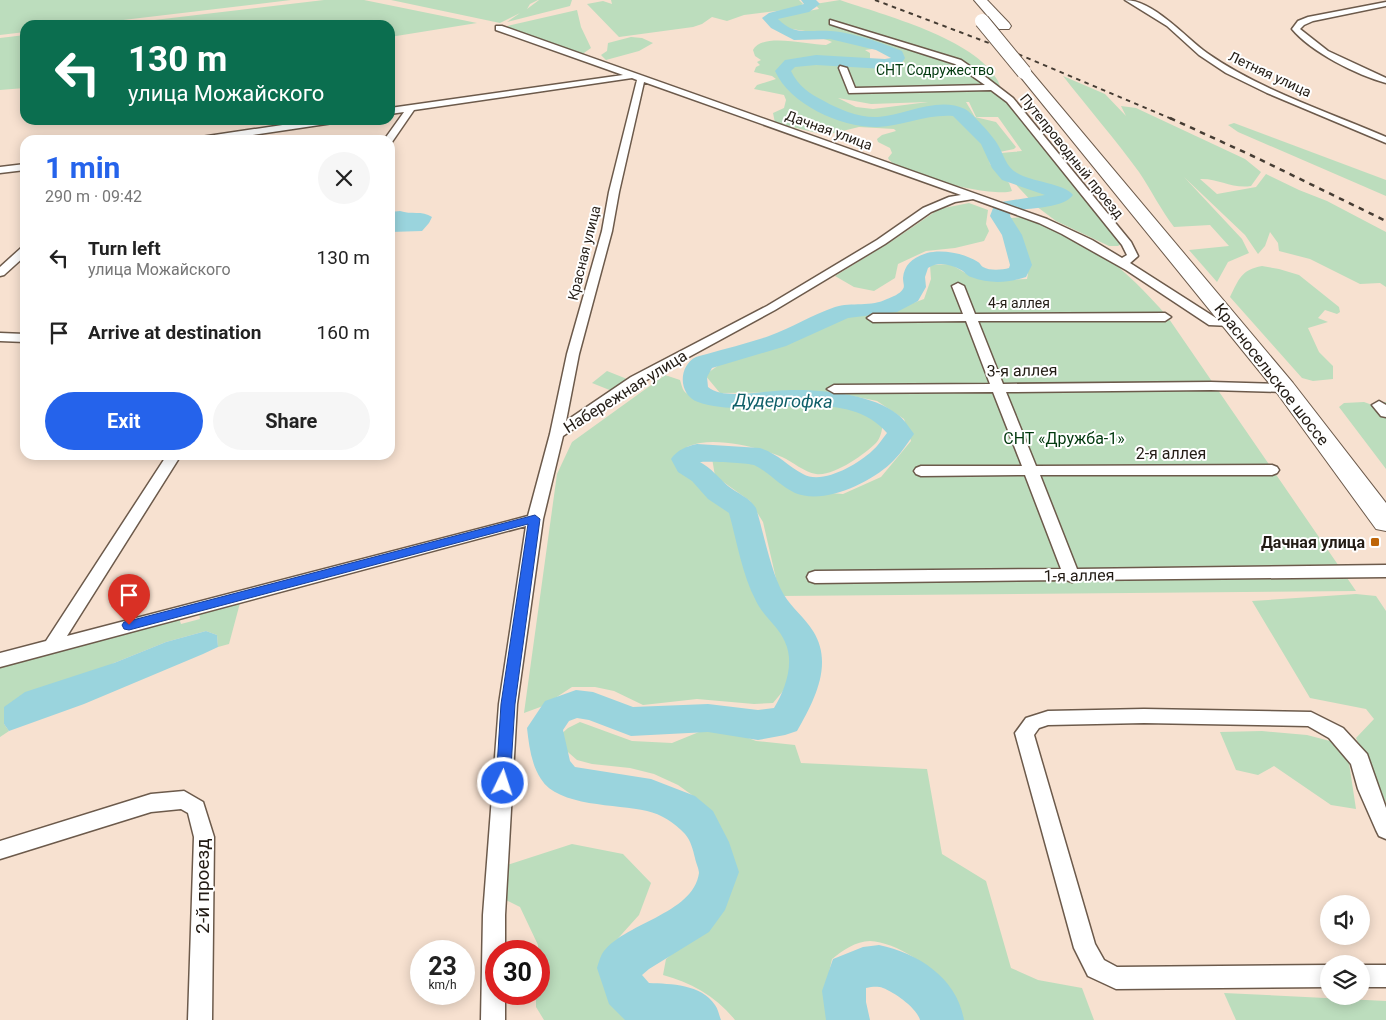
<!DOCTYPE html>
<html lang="en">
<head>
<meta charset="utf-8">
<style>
  :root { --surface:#fff; --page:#f6f6f6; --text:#222; --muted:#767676; --accent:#2563eb }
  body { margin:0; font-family:Roboto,sans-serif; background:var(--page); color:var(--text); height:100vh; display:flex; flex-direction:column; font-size:19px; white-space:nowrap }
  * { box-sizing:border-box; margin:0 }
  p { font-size:16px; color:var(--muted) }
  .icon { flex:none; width:28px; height:28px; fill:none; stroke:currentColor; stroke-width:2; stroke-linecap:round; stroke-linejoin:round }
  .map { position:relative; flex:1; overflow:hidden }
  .panel { position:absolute; left:20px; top:135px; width:375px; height:325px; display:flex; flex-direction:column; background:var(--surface); border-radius:15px; box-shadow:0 2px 12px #0003 }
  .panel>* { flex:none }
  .top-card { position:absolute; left:20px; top:20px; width:375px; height:105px; border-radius:15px; box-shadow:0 2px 12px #0003; background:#0b6e4f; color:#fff; overflow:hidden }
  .controls { position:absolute; left:1320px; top:895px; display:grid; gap:10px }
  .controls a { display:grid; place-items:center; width:50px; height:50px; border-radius:50%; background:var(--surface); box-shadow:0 2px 12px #0003; font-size:25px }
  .speed { position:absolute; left:410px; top:940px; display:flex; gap:10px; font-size:25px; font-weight:700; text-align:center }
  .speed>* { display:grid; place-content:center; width:65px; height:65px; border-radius:50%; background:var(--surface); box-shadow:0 2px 12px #0003; line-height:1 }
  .speed small { font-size:12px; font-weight:400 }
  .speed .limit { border:8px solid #d22; background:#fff; color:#111 }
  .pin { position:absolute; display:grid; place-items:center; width:42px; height:42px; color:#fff; margin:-51px -21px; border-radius:50% 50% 50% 0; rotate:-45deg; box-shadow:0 0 5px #0007 }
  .pin .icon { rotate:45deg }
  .me { position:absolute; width:55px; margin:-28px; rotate:4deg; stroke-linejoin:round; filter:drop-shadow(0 0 4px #0008) }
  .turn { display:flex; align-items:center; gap:18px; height:105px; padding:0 25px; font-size:22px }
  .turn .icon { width:65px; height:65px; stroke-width:2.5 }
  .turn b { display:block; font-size:35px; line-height:42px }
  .round { display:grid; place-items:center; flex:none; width:52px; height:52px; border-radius:26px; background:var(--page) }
  .headline { display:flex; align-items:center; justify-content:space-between; height:85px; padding:0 25px }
  h1 { font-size:30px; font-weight:700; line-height:38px; color:var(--accent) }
  .primary-button { display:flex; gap:10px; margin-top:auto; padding:10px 25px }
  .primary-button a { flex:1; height:58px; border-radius:30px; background:var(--accent); color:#fff; font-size:20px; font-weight:700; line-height:58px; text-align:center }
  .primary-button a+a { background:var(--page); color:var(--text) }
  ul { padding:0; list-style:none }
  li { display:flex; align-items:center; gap:15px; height:75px; padding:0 25px }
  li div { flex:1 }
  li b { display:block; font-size:19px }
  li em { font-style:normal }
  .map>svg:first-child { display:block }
</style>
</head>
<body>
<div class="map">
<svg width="1386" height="1020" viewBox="0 0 1386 1020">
  <rect width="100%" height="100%" fill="#f7e1d0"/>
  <g fill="#bcddbd" fill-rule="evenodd">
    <path d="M0,0H291L81,25H25V32L0,35Z"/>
    <path d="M324,0H364L477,23L390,37V25H112Z"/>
    <path d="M391,0H538L530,4L527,9L539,0H572L570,6L507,22L520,13L500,23Z"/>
    <path d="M611,0H799L803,4L793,9L744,15L727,21L712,17L702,24L693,27L619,37L587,4L603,1L612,4Z"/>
    <path d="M840,0C883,15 975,38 998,81C1000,86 1002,93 1004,99L1125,241L1118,246H1109L1056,221L1036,206L1005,173L1001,153L1022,151L998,117H976L969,102H966L975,117L996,122L1016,147L1014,149L990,154L988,156L990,164L1009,183L1012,191C995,198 896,175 888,158L892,153L890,148L878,142L877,139L882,135L896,131L894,129L859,127L826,135L775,123L773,113L784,108L786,100L784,95L754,89L757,85L776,79L772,76L754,72L756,67L760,65L757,62L761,60L755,56L753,50C762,32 808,45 826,45L832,42C818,34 797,44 784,33C816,28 850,40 880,48L865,50L870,53V60L888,67L881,70L904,64L902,56C867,37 824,34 785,28L776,17L819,9L815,4ZM838,98L871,104L928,102L873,109L856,107Z"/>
    <path d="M577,10L581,27L591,48L581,55L503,27Z"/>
    <path d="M25,35V88L0,90V38Z"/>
    <path d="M631,37L642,38L653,43L639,51L606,60L601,55L607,51L608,43Z"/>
    <path d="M1063,76L1105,94L1126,116L1121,106L1136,108L1245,159L1261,172L1251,186C1232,189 1218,178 1200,179L1217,194L1256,187L1266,174L1299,190L1327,201L1386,232V287L1380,283L1360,284L1310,259L1279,251L1278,243L1270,232L1265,246L1258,254L1245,235L1184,177L1242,239L1249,253L1228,262L1217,282L1189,250L1229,246L1210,225L1174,227C1161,210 1151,190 1139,172C1115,139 1088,108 1063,76Z"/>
    <path d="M1234,123L1386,180V196L1238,132L1228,125Z"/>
    <path d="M969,203L988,210L986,224L989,231L984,241L955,248L926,251L898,264L895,278L874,291L854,287L835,276L892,241L939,209Z"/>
    <path d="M1023,217C1040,223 1058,228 1074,236C1111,257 1139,284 1167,316L1356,591L780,596L763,522L750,501L715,476L712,458L762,465L802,491L843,494L881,477L911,441L904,419L877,401L833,392L720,393L705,375L723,362L779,345L847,317L892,311L924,299L931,279L930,265L950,264L967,274L991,281L1027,279C1032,260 1017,236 1010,218Z"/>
    <path d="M1262,266L1279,269L1299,275L1339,307L1340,312L1337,314L1325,310L1318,318L1328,322L1308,328L1319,352L1333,366V379L1313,381L1302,378L1230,297C1239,279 1241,270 1262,266Z"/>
    <path d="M607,371L627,379L612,391L592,383Z"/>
    <path d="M665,375L680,380C681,383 682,388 684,391C687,395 696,398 701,400C735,413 768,401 803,400C831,399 857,408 882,418C883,426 882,436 876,443C865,454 833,477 816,474C804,472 793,462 782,457C759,447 713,436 689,446C686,447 682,451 680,453V462L699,485L719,495L732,509L735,533L751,589L790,638L791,654L788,680L783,691L773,703L754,704L697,699L643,705L614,691L595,687H572L543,706L524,713L557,474L572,442Z"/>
    <path d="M1364,402L1378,407L1375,402H1386V469L1339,407L1344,403Z"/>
    <path d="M1356,594L1376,596L1386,611V803L1356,738L1374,719L1366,709L1310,698L1252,601Z"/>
    <path d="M240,603L229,644L218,647L217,635L206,631L166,642L114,663L4,724L9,731L0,737V667L179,618L181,624L200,619L199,613Z"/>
    <path d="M580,722L632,741L672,743L699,732H733L756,741L795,745L801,763L927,769L942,854L986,881L1011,968L1038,980L1082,988L1094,1020H963C958,1010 954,998 948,988C933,967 896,942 870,941C856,941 842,951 832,959L826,986L833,1020H735C717,997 690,982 663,975L666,959L705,925L730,890L733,878L726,842L713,815L699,800L678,785L654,774L630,768L592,764L577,760L561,746L559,736L568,728Z"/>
    <path d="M1262,731L1307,735L1330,741L1349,763L1356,809L1331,805L1274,766L1258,775L1236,770L1220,732Z"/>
    <path d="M572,844L623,854L651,883L639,915L604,954L609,979L635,1012L644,1020H544L536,1007V994H539L538,945L520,907L496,895L498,868Z"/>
    <path d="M1224,993L1386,1001V1020H1236Z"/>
  </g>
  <g fill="#9ad4dd">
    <path d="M400,211C411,215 422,210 432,217L429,223L422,231L390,232V212Z"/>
    <path d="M206,631L217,635L218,647L203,654L84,704L9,731L4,724V707L25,692L114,663L166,642Z"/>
  </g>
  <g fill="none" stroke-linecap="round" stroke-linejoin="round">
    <g fill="#9ad4dd" fill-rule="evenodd">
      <path d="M801,0H816L820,4L809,12L778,19C796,37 809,29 830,31C851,32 883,43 902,51L905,58L900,66L885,69L816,65L795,67L791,71C798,86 810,94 824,101C840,110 860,118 878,117C905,115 938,96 965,109C970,111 995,138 998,145C1004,155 1006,167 1017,173C1031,182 1064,183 1073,195C1063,209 1027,208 1011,211L1010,216L1022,235L1032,265L1026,277C1007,283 990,284 971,277C967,276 965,272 961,270C950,264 938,261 928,268L925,277L926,287L918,301L897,312L848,318L786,346L712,368L707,377L708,387C721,399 757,392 775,391C809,388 869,392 897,414C904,419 909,427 914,434C907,444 899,456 890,464C869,483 824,505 795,493C780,486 769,472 754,465C747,463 708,461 700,462C711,468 718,477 728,486C738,494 749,497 756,508C764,534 771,573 784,595C792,608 805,618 813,631C834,664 814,701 797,731L785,735L758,740L708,732L631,736L589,720L577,718L569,721L563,730L570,761L575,767L651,779L695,796L713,811L729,842L739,872L725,910L709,932L649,969L642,975L649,983C671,984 701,984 715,1005C718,1009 719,1015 721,1020H625L609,1004L597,968C598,964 600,958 602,954C622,923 693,915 699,873C699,869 696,863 695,858C693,850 691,841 685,834C675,823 661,814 647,811C617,804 558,807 541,779C531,764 529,745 527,728L545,701L576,690L593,692L633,707L708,704L758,710L774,708C785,690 795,663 785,642C779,627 763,616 756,601C742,574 737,542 729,513L708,499L692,481L678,472L671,459C677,450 687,446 697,444L760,448C777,453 788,466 803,474C822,485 857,465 872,451C878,446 882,439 887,433C844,382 754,422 698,402C678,395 678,366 696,357C699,356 703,355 707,354C727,348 749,343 769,336C791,328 812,315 835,307C851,302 872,307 887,299C892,297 900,294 903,289C905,286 903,283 903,278C904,264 914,257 927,253C942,249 964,253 978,262C980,263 981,266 983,267C990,271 1002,270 1009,268L1010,265L1002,235L990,216L995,203L1045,195L1002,180L992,168L981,144L953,116C927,114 903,126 878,127C842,128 790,105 775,71L785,60L816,55L885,59L891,58L876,50L830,39L794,40L771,28L762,18L769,13L804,4Z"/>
      <path d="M879,945C918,953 957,978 964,1020H920C917,1008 894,992 883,988C877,986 872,987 866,988V1002L870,1020H826L822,991L833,959L863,947Z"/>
    </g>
    <g stroke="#6c5a4b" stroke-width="3">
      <g id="street">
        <path d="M1125,0C1153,0 1185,37 1207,53C1260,90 1326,111 1386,137V143L1267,93L1226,73L1199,55L1167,26Z"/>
        <path d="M1386,2V6L1313,21L1304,25L1300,29L1328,51L1386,78V83C1357,75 1311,52 1292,29L1298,21L1308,17Z"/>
        <path d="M830,20L961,60L987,78L1013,98L1131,242L1138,256L1130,263L1216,318H1231L1237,322L1231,326L1209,325L1126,270L1062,234L1039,223L973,199L955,202L931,212L885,244L775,310L641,383L563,436L543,519L517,704L505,915V951H496V994H505V1020H481L483,915L499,704L526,526L0,667V653L46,641L167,455H181L67,636L528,516L550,434L567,354L602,231L609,192L637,80L632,78L414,110L392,142L384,140L404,112L390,114V108L623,75L496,30V26H502L1047,219L1092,240L1122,258L1127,255L1122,245L1007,102L991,90L849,93L839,68L840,66L847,68L855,88L985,85L955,64L830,24ZM644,82L961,195L949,197L923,208L877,240L767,306L631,377L566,421L579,354L612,231L619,192Z"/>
        <path d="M316,120H337L333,123L219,140H196L201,137Z"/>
        <path d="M25,164V170L0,173V167Z"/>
        <path d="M25,247V256L4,275L0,276V267L21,248Z"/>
        <path d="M958,283L964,286L975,314L1165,313L1171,317L1165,321H978L1003,384L1211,382L1285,384L1292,388L1285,392L1211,390L1006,392L1036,466L1272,465L1277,467L1279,470L1277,473L1272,475H1040L1077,569L1386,565V577L1078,580L1072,582L1066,580L815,583L809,581L807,577L809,573L815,571L1061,569L1025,475L921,476L916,474L914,471L916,468L921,466H1022L993,392L834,393L827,389L834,385L990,384L966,321L873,322L867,318L873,314H963L952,286Z"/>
        <path d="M0,333L25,334V342L0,341Z"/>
        <path d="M1379,401L1386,405V417L1381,416L1372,405Z"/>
        <path d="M1144,709L1311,712L1343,728L1367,754L1386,808V839L1379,836L1376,830L1358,789L1351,764L1329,738L1308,726L1144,723L1048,725L1039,728L1034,735L1095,944L1104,960L1117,967L1329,965V987L1116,989L1088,976L1074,948L1015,733L1026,718L1048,711Z"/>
        <path d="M184,791L203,802L214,837L212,1020H188L194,837L188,813L181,809L151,812L0,859V841L151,794Z"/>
        <rect x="1361" y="965" width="25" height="22"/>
      </g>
    </g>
    <g stroke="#6c5a4b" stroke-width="2">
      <g id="highway">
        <path d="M974,0H987L1009,23L1011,26L1009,29H999Z"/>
        <path d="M1024,68L1029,69L1293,383L1386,503V531L1376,529L1277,393L1019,75L1017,72L1019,69Z"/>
      </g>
    </g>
    <use href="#street" fill="#fff" fill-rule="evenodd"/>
    <use href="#highway" fill="#fff" fill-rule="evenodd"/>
    <path stroke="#453c33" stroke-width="2" stroke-dasharray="4.5 4.5" stroke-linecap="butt" d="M875,0L1018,54L1172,119"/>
    <path stroke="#453c33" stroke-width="2.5" stroke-dasharray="5.5 5.5" stroke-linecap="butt" d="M1170,118L1257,158L1386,221"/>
    <g stroke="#6c5a4b" stroke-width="16" stroke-linecap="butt">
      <path id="highway-bridge" d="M982,21L1024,72"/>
    </g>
    <use href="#highway-bridge" stroke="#fff" stroke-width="14"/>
  </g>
  <path fill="#2563eb" stroke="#184099" d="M535,515L540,519L515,704L510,783L508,787L503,789L498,787L496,783L501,704L528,524L129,630L124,629L122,625L124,622L129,621Z"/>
  <rect fill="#be6407" stroke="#fff" stroke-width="2" x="1370" y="537" width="10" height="10" rx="2.5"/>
  <g text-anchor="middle" stroke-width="4" stroke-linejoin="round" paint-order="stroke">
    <g font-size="14" fill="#023a0f" stroke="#fff">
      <text x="935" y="75">СНТ Содружество</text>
    </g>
    <g font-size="14" fill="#231c15" stroke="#fff">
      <text transform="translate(1270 74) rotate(25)" y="5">Летняя улица</text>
      <text transform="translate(829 130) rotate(20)" y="5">Дачная улица</text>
      <text transform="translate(1072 156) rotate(51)" y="5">Путепроводный проезд</text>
      <text transform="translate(584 253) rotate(-76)" y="5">Красная улица</text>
      <text x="1019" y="308">4-я аллея</text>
    </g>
    <g font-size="16" fill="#231c15" stroke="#fff">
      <text transform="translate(1022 370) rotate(-1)" y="6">3-я аллея</text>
      <text transform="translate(1272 374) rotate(52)" y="6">Красносельское шоссе</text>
      <text transform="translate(625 391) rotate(-32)" y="6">Набережная улица</text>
      <text x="1171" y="459">2-я аллея</text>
      <text transform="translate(1079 575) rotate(-1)" y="6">1-я аллея</text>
    </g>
    <g font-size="16" fill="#023a0f" stroke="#fff">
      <text x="1064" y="444">СНТ «Дружба-1»</text>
    </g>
    <g font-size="16" font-weight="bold" fill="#231c15" stroke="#fff" text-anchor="end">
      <text x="1365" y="548">Дачная улица</text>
    </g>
    <g font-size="18" font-style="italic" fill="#0f5f69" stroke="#fff">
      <text transform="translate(783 401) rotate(1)" y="6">Дудергофка</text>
    </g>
    <g font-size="19" fill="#231c15" stroke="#fff">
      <text transform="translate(202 886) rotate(-90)" y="7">2-й проезд</text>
    </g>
  </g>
</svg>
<div class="controls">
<a><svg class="icon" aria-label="sound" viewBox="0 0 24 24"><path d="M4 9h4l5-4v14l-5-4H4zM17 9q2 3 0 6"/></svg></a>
<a><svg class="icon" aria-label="layers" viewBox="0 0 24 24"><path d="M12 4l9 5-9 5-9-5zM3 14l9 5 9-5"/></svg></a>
</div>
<div class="speed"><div>23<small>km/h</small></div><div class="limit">30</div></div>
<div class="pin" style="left:129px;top:625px;background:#d93025"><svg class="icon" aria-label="arrive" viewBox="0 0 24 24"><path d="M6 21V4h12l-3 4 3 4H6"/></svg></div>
<svg class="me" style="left:503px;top:783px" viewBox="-20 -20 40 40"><circle r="17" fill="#2563eb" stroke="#fff" stroke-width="3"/><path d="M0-11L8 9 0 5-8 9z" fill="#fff"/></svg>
<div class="top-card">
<div class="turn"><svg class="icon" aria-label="left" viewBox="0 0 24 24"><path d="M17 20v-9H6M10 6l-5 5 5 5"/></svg><div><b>130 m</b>улица Можайского</div></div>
</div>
<section class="panel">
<div class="headline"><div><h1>1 min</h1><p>290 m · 09:42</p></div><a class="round"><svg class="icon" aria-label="close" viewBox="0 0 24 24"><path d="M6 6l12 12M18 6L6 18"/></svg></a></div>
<ul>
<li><svg class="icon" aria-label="left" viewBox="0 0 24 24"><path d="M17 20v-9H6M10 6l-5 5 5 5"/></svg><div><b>Turn left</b><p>улица Можайского</p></div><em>130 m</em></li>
<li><svg class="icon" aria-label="arrive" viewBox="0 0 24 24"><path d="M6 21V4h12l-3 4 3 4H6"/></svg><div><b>Arrive at destination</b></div><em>160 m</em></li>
</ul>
<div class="primary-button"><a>Exit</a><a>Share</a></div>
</section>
</div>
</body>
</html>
